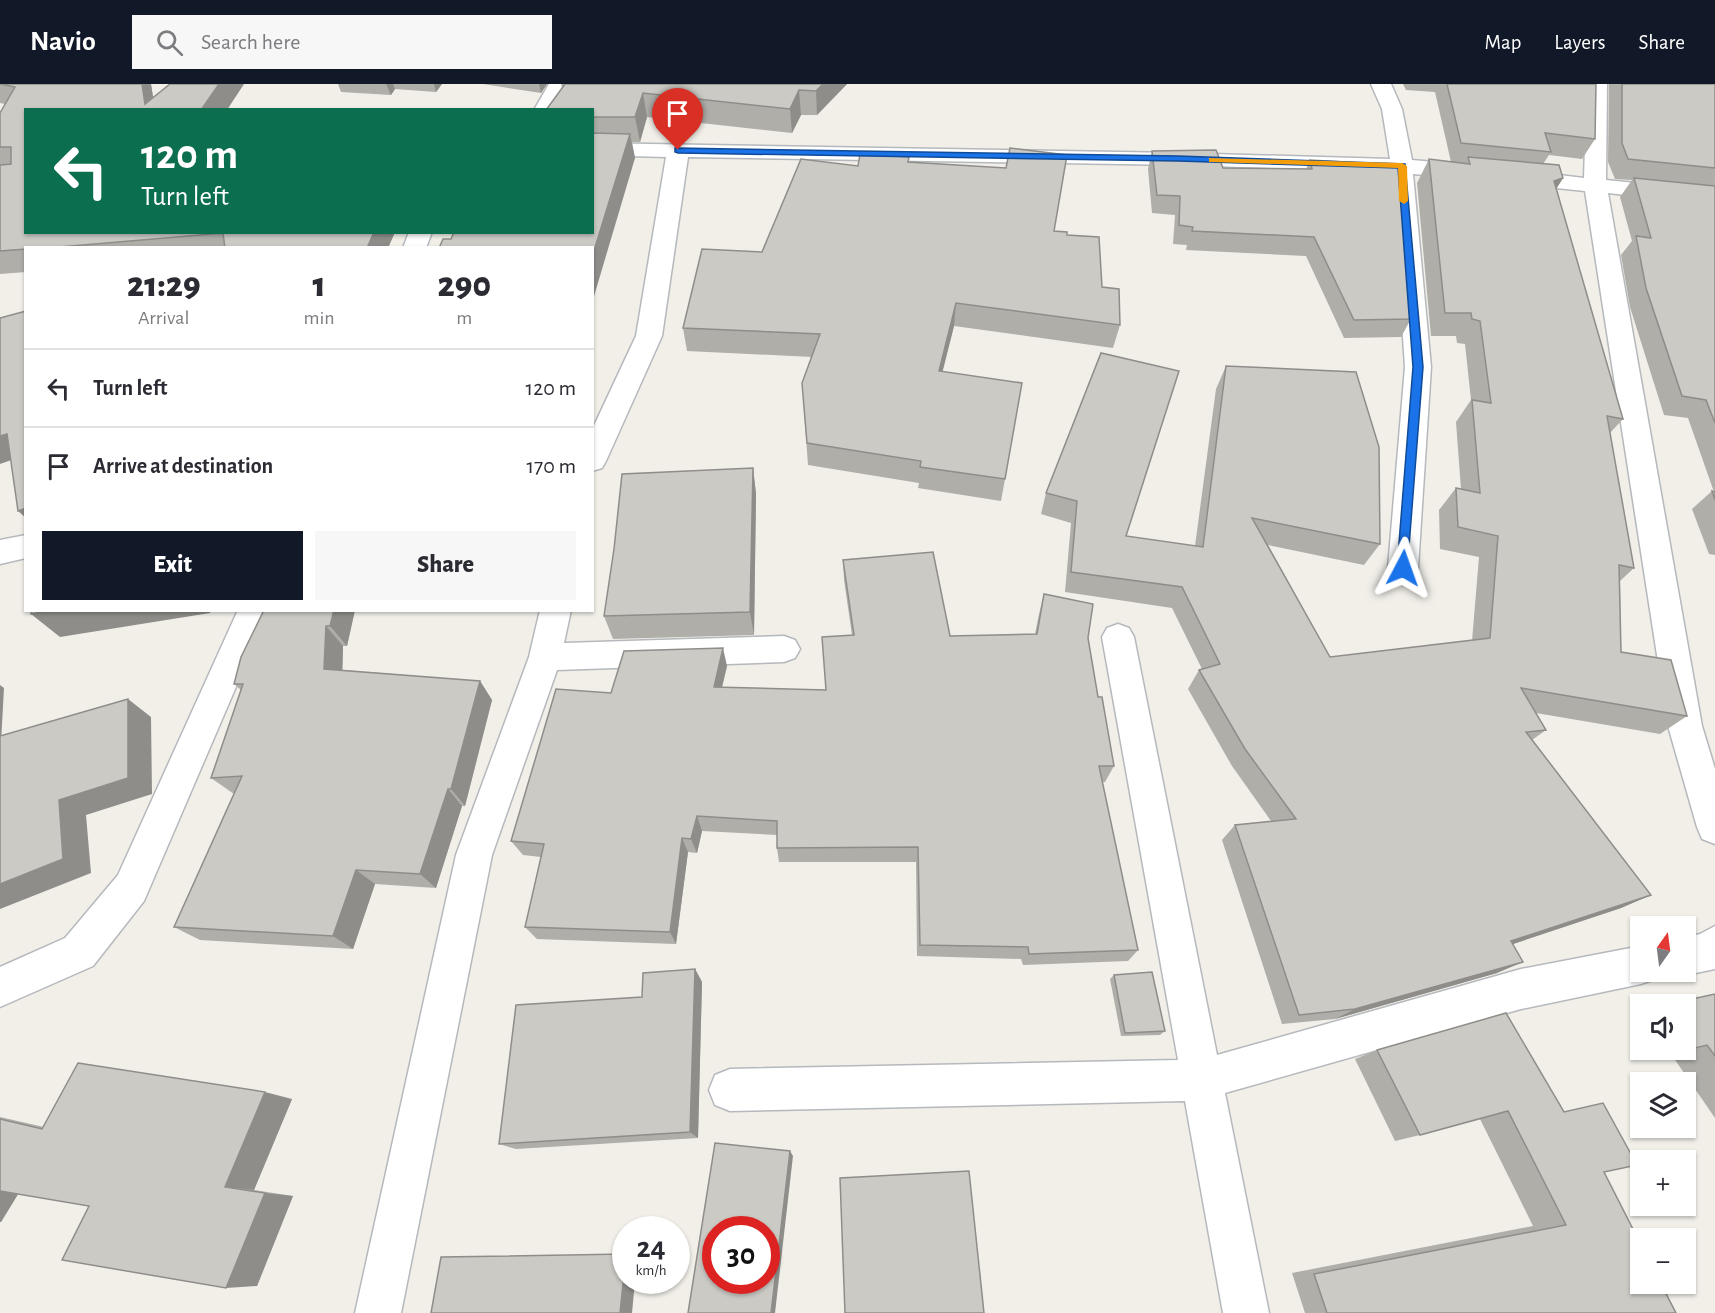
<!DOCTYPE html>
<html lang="en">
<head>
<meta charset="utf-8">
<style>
  :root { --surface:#fff; --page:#f7f7f7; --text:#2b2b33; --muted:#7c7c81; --line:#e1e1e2; --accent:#111827 }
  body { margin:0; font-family:"Alegreya Sans",sans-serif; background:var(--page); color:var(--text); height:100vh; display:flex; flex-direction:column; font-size:22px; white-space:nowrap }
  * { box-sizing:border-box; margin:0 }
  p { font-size:20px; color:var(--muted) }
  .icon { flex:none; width:33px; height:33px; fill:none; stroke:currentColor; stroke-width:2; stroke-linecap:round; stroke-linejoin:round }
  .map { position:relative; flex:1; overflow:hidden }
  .side { position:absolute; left:24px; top:162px; width:570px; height:366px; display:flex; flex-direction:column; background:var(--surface); border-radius:0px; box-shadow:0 2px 4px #0004 }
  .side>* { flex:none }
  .top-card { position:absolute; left:24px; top:24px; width:570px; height:126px; border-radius:0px; box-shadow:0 2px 4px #0004; background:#0b6e4f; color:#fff; overflow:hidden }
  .needle { width:39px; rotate:14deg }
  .buttons { position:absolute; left:1630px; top:832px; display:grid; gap:12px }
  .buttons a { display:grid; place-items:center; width:66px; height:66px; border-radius:0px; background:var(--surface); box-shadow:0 2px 4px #0004; font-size:30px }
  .speed { position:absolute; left:612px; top:1132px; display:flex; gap:12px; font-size:30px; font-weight:700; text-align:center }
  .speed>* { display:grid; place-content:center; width:78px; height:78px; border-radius:50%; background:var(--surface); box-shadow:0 2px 4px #0004; line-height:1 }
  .speed small { font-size:15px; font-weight:400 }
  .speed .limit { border:9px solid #d22; background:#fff; color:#111 }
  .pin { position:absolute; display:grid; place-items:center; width:51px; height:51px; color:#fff; margin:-62px -26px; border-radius:50% 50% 50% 0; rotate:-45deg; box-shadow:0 0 6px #0007 }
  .pin .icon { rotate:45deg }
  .me { position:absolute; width:66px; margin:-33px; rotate:4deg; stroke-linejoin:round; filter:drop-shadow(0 0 4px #0008) }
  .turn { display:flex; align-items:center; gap:21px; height:126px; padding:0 18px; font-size:27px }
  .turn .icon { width:78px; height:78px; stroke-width:2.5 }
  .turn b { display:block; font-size:42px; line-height:51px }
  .eta { display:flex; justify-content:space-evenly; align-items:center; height:102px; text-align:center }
  .eta b { font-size:36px; font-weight:800; line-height:42px }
  .primary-button { display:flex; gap:12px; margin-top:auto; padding:12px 18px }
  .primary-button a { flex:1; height:69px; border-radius:0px; background:var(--accent); color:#fff; font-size:24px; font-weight:800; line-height:69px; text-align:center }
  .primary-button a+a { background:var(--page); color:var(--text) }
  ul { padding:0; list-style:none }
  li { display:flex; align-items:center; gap:18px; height:78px; padding:0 18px; border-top:2px solid var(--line) }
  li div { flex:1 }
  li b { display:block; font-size:22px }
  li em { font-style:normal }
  header { display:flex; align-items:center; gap:36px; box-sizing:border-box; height:84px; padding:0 30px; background:var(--accent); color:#fff }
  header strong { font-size:28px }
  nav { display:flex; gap:33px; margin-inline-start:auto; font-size:21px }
  .search { width:420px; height:54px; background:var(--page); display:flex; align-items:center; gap:15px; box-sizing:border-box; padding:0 21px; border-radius:0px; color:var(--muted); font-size:22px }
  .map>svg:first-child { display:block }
</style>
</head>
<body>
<header>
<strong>Navio</strong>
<div class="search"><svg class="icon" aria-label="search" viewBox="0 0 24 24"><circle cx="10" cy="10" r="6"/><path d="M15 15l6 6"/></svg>Search here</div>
<nav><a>Map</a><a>Layers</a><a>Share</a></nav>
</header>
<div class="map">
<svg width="1715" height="1229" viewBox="0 0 1715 1229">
  <rect width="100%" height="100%" fill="#f1efe8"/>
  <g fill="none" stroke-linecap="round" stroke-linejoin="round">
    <g stroke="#b5b8bc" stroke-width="3">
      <g id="minor">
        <path d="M549,0H569L554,26H534Z"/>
        <path d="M1371,0H1391L1402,25L1412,76L1469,81L1477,83L1480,88L1477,93L1469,95L1413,90L1431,283L1418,484L1414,492L1403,496L1392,492L1388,484L1405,283L1392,88L1178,81L688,73L662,252L606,377L602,384L592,387V346L636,252L666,73L592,71V59L1178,69L1390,75L1382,25Z"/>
        <path d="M1587,0H1607L1606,96L1715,107V121L1608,109L1702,642L1715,685V760L1702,755L1697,743L1668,642L1585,107L1517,100L1509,98L1506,93L1509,88L1517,86L1584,94Z"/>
        <path d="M409,148H432L426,164H403Z"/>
        <path d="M26,451V474L0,480V456Z"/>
        <path d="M238,526H269L144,817L93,882L0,923V883L65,854L118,791Z"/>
        <path d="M540,526H571L564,559L784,552L795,556L800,565L795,574L784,578L557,586L492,771L401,1229H355L456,771L529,573Z"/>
        <path d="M1118,540L1129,544L1134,553L1217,971L1521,885L1641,862V888H1657L1655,895L1641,900L1521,925L1225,1009L1269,1229H1223L1185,1017L730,1027L715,1021L709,1006L715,991L730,985L1178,976L1102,553L1107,544Z"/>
        <path d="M1715,842V885L1686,891L1678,888H1686V853L1700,850Z"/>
      </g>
    </g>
    <use href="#minor" fill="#fff" fill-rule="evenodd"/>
  </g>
  <g fill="#afaea9">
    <path d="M0,0H151L153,13L26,148H395L388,164H26V188L0,190V29L5,20L0,19Z"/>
    <path d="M338,0H442L436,8L395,5L391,11L341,8Z"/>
    <path d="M483,0H547L541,9Z"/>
    <path d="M561,0H847L817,31H801L792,49L647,33L640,58H632L635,74L592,164L451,155L592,148V26L562,3Z"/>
    <path d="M1403,0H1596L1595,55L1582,75L1549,71L1543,80L1563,94L1556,105L1623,335L1610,349L1634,484L1620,497L1621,568L1687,632L1660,650L1536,629L1546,646L1532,656L1651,811L1621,824L1513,860L1497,889L1335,935L1282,940L1222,756L1235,741L1271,737L1232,682L1188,605L1199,586L1202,585L1172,524L1065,508L1071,439L1041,430L1046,409L1101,269L1126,452L1195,462L1216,305L1226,282L1380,460L1364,481L1268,461L1330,573L1472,557L1479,473L1440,465L1439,426L1456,404L1461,405L1456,338L1471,316L1465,260L1457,259L1456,252H1431L1417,99L1429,75L1451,78L1435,8L1406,6Z"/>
    <path d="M1609,0H1715V471L1709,470L1692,425L1712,407L1714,408L1688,334L1664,331L1630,223L1621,171L1632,157L1620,113L1632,96L1615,95L1608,78Z"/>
    <path d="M1152,67L1223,84L1306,85L1310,76L1411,235L1401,253L1344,254L1306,172L1186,166L1187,161L1173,160L1175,131L1152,129L1148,85Z"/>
    <path d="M909,78L1054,147L1067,151L1102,203L1120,241L1113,264L954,242L942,288L1005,395L1001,417L918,404L919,399L808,381L802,299L812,273L687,267L683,244L762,168L858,82Z"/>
    <path d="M753,384L756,410L754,551L613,555L604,532Z"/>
    <path d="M843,476L950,552L1035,550L1039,530L1044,510L1088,554L1098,613L1114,682L1105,698H1102L1138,866L1128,877L1023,881L1021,875L917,872L916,778H779L777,764V751L702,747L697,769L688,768L676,860L537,855L525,843L541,773L523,771L511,757L611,609L727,582L722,603L826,606L852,551L844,496Z"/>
    <path d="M264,526H355L347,562H343L342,586L480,597L492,616L465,722H462L436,804L375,800L353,865L200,856L174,843L234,710L211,694L241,606L234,600Z"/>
    <path d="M695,885L702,898L698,1054L516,1065L499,1060L642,913Z"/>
    <path d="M1114,891L1165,947L1160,951L1121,952L1110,895Z"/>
    <path d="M1715,910V1034L1671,970L1656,974L1651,966H1686V921Z"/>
    <path d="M1641,928V950L1630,932Z"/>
    <path d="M1377,966L1564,1027L1604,1088L1676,1229H1305L1292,1189L1533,1142L1480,1035L1420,1051L1395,1057L1355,975Z"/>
    <path d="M292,1015L254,1106L293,1112L257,1202L89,1122L18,1110L1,1138H0V1033L44,1043Z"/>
  </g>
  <g fill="#8f8d8a">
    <path d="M142,0H151L155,26L145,20Z"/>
    <path d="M219,0H244L227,26H201Z"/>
    <path d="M386,0H393L395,5L391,11Z"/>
    <path d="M434,0H442L436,8Z"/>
    <path d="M539,0H547L541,9Z"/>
    <path d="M823,0H847L817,31L816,7Z"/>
    <path d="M799,6L801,31L792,49L790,25Z"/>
    <path d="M643,9L647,33L640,58L635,33Z"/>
    <path d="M630,50L635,74L592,219V173Z"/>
    <path d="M1563,94L1548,118L1554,97Z"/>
    <path d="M374,148H395L388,164H367Z"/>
    <path d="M956,219L954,242L937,310L939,287Z"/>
    <path d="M7,350L26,371L0,380V352Z"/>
    <path d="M753,384L756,410L754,551L750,528Z"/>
    <path d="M26,424V434L18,427Z"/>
    <path d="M52,526H210V529L60,553L31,530Z"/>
    <path d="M334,526H355L347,562L330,542Z"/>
    <path d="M326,542L343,562L342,604L324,585Z"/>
    <path d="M723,564L727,582L718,620L714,603Z"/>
    <path d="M480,597L492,616L465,722L451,705Z"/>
    <path d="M0,601L4,604L0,677Z"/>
    <path d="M128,615L151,633L152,710L86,731L91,789L0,825V800Z"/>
    <path d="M448,705L462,722L436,804L420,790Z"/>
    <path d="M697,732L702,747L697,769L691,755Z"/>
    <path d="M682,754L688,768L676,860L670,848Z"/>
    <path d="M356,786L375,800L353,865L333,852Z"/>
    <path d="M1651,811L1621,824L1486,869L1511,857Z"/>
    <path d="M1523,878L1497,889L1335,935L1355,925Z"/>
    <path d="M695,885L702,898L698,1054L690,1048Z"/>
    <path d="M265,1008L292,1015L254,1106L225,1103Z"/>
    <path d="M790,1067L793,1072L775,1229H771Z"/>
    <path d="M0,1105L20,1107L1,1138H0Z"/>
    <path d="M265,1109L293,1112L257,1202L226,1204Z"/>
    <path d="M626,1173V1197H635L632,1229H620Z"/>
  </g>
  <g fill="#cccac5" stroke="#8f8d8a" stroke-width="1.5" fill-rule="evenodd">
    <path d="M0,0H142L145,20L170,0H219L201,26H26V148H374L367,164H225L223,149L48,164H26V165L0,167V81L11,80V63H0V29L15,3Z"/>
    <path d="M565,0H823L816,7L799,6L790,25L643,9L635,33H592V26H546Z"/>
    <path d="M1447,0H1596L1595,55L1545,49L1551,68L1461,59Z"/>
    <path d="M1622,0H1715V84L1628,75L1622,59Z"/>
    <path d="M592,49L630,50L592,173V164H439L443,155H451L454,148H592Z"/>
    <path d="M1010,64L1067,71L1054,147L1067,148V151L1099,153L1102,203L1119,205L1120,241L956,219L939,287L1022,299L1005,395L920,383L921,377L807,359L802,299L820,250L683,244L702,165L762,168L801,75L858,82L860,70L909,73L908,78L1006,84Z"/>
    <path d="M1216,66L1223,84L1312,85L1310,76L1400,81L1411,235L1354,236L1314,153L1192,147L1193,143L1179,141L1180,112L1157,111L1152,67Z"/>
    <path d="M1468,73L1559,81L1563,94L1554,97L1623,335L1607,332L1634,484L1619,481L1621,568L1671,576L1687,632L1521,604L1546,646L1526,648L1651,811L1511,857L1523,878L1355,925L1299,931L1235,741L1296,735L1245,665L1199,586L1220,580L1182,503L1071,488L1077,417L1046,409L1101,269L1179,287L1126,452L1203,463L1226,282L1356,288L1379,363L1380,460L1252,434L1330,573L1490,554L1498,452L1458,443L1456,404L1480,409L1472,316L1491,319L1480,237L1472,235L1471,229H1445L1429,75L1470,80Z"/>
    <path d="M1634,94L1715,102V339L1706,316L1682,312L1646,204L1636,152L1651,154Z"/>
    <path d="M26,227V424L18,427L7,350L0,352V234Z"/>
    <path d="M753,384L750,528L604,532L614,465L622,390Z"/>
    <path d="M1712,407L1715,408V416Z"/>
    <path d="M933,468L950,552L1037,550L1044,510L1093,520L1088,554L1098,613H1102L1114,682H1099L1138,866L1029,870L1028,863L920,861L918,763L777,764V737L697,732L691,755L682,754L670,848L525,843L544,760L511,757L556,605L611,609L624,567L723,564L714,603L826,606L822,553L854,551L843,476Z"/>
    <path d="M32,526H52L31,530Z"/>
    <path d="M264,526H334L330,542H326L324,585L480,597L451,705H448L420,790L356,786L333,852L174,843L242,692L211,694L243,600H234L241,573Z"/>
    <path d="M128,615V694L59,716L63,775L0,800V652Z"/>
    <path d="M695,885L690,1048L499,1060L516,921L642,913L643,889Z"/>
    <path d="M1152,888L1165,947L1125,949L1114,891Z"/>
    <path d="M1715,910V972L1707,961L1691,965L1686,957V921H1665Z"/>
    <path d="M1506,929L1564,1028L1603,1019L1637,1081L1604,1088L1641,1161V1200H1661L1676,1229H1327L1314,1190L1566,1141L1508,1027L1420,1051L1377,966Z"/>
    <path d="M78,979L265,1008L225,1103L265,1109L226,1204L62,1176L89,1122L0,1107V1035L42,1045Z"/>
    <path d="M715,1059L790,1067L771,1229H688ZM716,1146H766V1197H716Z"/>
    <path d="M969,1087L984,1229H845L840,1094Z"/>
    <path d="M626,1170L620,1229H431L441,1173Z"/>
  </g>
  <path fill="#1a73e8" stroke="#114b97" stroke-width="1.5" d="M675,64L1178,72L1405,80L1423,283L1407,488L1403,489L1397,484L1413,283L1398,84L1178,77L678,69L675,68Z"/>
  <path fill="#f59e0b" d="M1209,74L1402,79L1407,82L1408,117L1404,120L1399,117L1398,84L1212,78H1209Z"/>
</svg>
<div class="buttons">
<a><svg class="needle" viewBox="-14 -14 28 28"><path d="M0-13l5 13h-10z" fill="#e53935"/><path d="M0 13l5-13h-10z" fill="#7c7c81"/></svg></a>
<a><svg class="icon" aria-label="sound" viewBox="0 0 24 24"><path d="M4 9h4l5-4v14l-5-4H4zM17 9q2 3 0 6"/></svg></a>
<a><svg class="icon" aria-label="layers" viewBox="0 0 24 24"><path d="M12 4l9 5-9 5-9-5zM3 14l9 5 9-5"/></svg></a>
<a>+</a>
<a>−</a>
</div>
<div class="speed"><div>24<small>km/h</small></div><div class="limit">30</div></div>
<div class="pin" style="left:678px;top:66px;background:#d93025"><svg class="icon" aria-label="arrive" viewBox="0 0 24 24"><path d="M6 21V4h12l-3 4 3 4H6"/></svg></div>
<svg class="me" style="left:1403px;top:484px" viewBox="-20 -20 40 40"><path d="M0-17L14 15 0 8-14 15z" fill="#1a73e8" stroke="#fff" stroke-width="4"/></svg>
<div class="top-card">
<div class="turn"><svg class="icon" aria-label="left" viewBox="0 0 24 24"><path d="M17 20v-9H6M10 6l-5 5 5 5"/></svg><div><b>120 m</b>Turn left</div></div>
</div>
<section class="side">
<div class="eta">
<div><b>21:29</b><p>Arrival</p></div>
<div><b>1</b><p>min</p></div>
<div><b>290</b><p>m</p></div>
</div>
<ul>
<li><svg class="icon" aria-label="left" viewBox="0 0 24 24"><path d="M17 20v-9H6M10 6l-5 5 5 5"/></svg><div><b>Turn left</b></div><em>120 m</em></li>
<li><svg class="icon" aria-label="arrive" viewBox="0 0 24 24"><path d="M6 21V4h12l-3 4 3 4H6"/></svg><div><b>Arrive at destination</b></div><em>170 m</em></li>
</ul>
<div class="primary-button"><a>Exit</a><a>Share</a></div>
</section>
</div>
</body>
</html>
